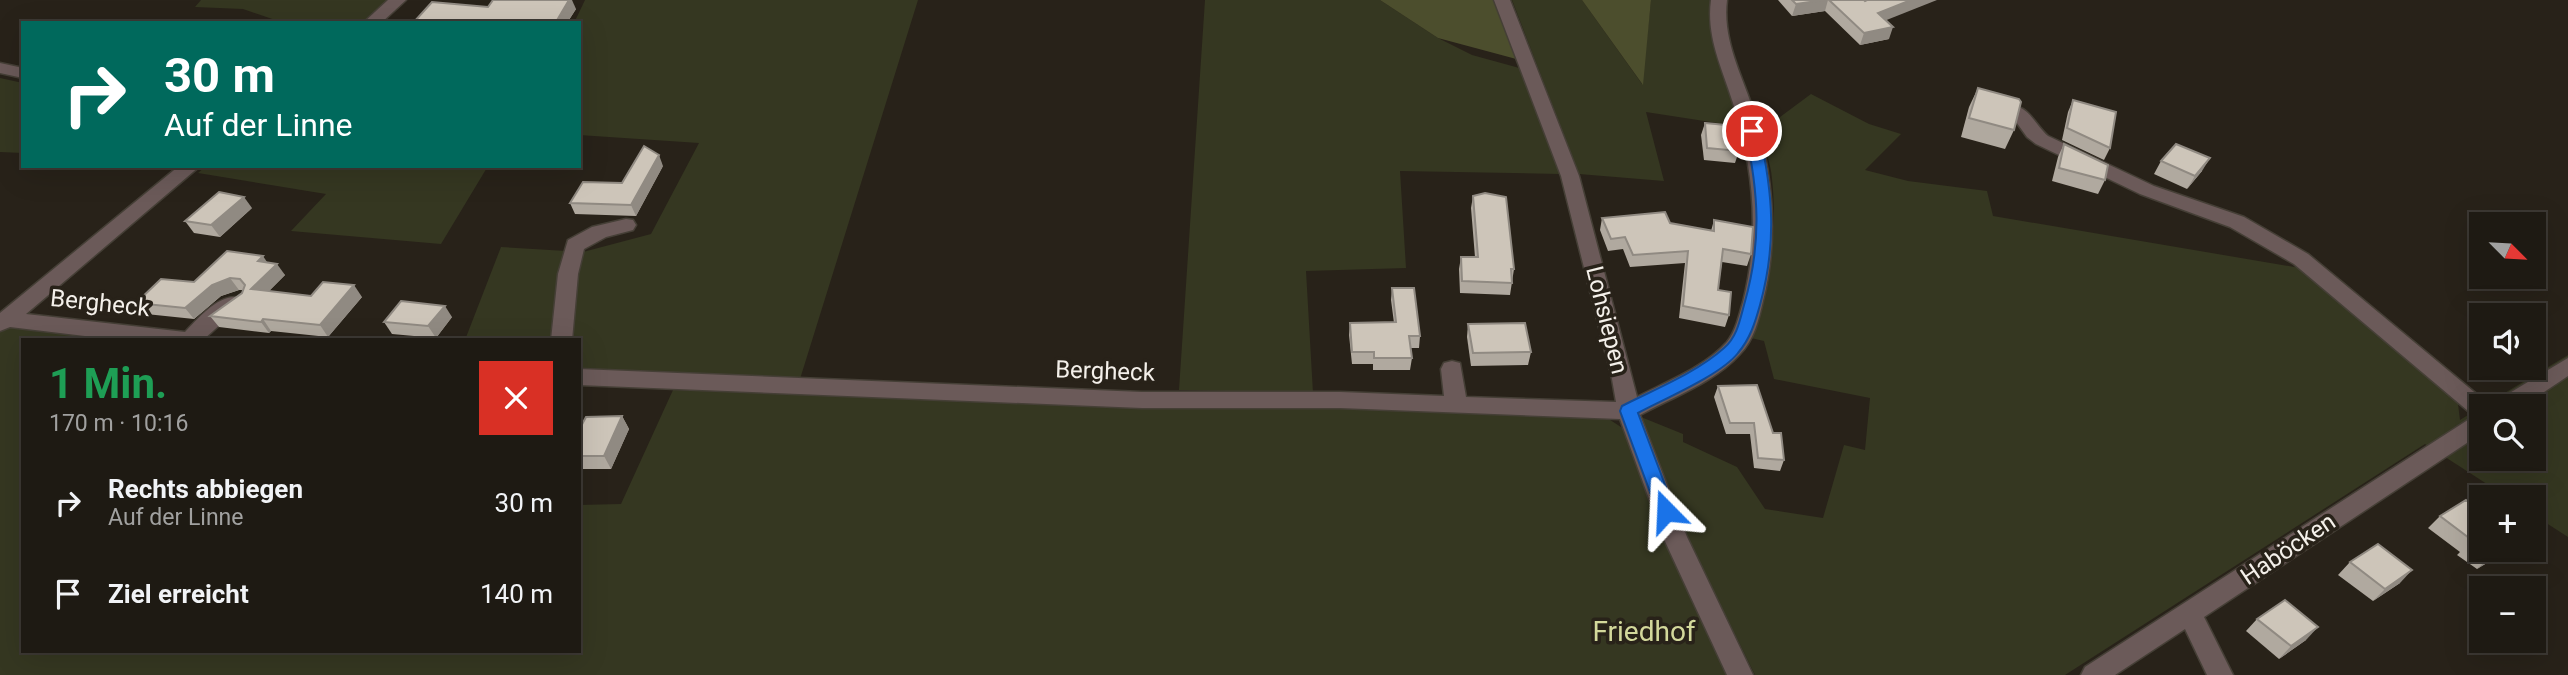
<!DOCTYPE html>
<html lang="de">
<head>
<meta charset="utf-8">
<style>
  :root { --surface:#1e1a13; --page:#2b2721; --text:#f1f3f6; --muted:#a1a1a0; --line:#3c3833 }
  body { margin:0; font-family:Roboto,sans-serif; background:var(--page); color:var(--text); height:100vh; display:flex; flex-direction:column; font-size:26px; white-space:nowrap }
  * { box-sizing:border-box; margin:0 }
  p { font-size:23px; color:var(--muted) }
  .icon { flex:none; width:38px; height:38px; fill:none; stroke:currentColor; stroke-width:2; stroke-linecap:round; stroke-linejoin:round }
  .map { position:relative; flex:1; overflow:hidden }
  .details { position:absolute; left:21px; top:338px; width:560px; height:315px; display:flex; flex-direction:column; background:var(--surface); border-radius:0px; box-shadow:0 7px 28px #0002,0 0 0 2px var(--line) }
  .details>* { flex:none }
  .banner { position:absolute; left:21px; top:21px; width:560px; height:147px; border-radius:0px; box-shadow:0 7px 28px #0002,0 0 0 2px var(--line); background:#00695c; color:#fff; overflow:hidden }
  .needle { width:46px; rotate:114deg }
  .buttons { position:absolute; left:2469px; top:212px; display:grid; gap:14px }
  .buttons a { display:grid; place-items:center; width:77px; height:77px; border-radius:0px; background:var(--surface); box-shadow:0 7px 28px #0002,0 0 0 2px var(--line); font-size:35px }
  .pin { position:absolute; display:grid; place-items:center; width:60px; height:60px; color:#fff; margin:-30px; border:4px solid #fff; border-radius:50%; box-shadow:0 2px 7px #0007 }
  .me { position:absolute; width:77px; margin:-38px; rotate:339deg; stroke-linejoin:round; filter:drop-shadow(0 0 5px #0008) }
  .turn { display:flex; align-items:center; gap:24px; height:147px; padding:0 28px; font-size:32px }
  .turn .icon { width:91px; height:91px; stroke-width:2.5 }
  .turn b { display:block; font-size:49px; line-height:60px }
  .round { display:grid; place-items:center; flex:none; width:74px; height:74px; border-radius:0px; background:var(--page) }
  .head { display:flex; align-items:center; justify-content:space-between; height:119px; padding:0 28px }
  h1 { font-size:42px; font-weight:700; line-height:52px; color:#1e9e55 }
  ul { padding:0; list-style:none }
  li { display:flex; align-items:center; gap:21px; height:91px; padding:0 28px }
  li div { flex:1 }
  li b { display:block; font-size:26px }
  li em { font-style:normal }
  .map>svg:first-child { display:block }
</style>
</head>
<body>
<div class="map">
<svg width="2568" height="675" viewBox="0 0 2568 675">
  <rect width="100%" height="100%" fill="#282219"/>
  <g fill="#353721">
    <path d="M201,0H388L361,23H284L243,9L195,7Z"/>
    <path d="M585,0H918L800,379L579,371V340H465L501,247L583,252L651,234L699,143L579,135V23H574Z"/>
    <path d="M1205,0H1380L1438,38L1472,55L1523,69L1561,174L1400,171L1406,268L1306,271L1313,393L1179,390Z"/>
    <path d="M1512,0H1582L1642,84L1651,0H1711L1709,18L1742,119L1730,125L1646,112L1664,181L1579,174Z"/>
    <path d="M0,78L23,83V153L0,152Z"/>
    <path d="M1811,94L1869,124L1901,134L1865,170L1908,181L1987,191L1993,216L2306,269L2449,391L2458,404L2460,420L2481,407L2482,458H2534V406H2483L2568,355V537L2534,515V497H2507L2425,444L2065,675H1755L1693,549L1641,417L1683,434V442L1737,467L1765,509L1823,518L1844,445L1865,450L1870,398L1774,379L1764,341L1751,338C1769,286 1778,233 1772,179C1771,163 1764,147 1760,132Z"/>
    <path d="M206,166H488L441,244L291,231L326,194L198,173Z"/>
    <path d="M6,326L132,339L23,340V651H579V505L621,504L673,390L1255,409H1409L1604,416L1624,429L1730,675H0V331Z"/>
  </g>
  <g fill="#4c4e2d">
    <path d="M1380,0H1506L1520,60L1438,38Z"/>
    <path d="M1582,0H1651L1643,85Z"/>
  </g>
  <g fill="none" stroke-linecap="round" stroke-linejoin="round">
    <g stroke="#453f36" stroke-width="3">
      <g id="minor">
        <path d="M388,0H406L381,23H363Z"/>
        <path d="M1494,0H1510L1579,176L1637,397C1666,382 1705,367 1727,342C1736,331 1739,315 1743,302C1760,235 1754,168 1733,103C1722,68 1706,37 1711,0H1727C1722,40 1742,75 1754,112C1773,175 1779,238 1763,301C1759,319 1754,340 1740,354C1715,382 1673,397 1640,415L1687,537L1753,675H1727L1663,537L1620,419L1340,408H1142L579,385V369L1142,392H1340L1444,396L1441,369L1444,363L1452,361L1460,363L1466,397L1616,402L1612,379L1561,176Z"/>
        <path d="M0,63L23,68V78L0,73Z"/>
        <path d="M2018,107C2030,110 2038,128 2048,136L2154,186L2244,217L2308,254L2491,406H2482V433L2204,617L2233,675H2207L2185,629L2115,675H2081L2085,667L2474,416L2294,264L2230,227L2140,194L2036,144L2027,137L2009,112Z"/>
        <path d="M179,166H200L26,314L185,332C199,318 220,292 241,298L244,303L203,340H118L10,327L0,331V313Z"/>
        <path d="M626,219L633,220L636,225L633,230L606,237L584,249L578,274L572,340H551L558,274L568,240L592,227Z"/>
        <path d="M2568,358V376L2523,406H2495L2498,400Z"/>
      </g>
    </g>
    <use href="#minor" fill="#6b5a59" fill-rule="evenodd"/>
  </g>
  <g fill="#b0a99f">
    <path d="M1778,0H1864L1886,20L1889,39L1860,45L1825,11L1792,16Z"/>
    <path d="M488,7L576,9L567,23H413Z"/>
    <path d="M1978,88L2014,130L2005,149L1961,137L1969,107Z"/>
    <path d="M2073,100L2110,148L2104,160L2062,140L2068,112Z"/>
    <path d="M1705,123L1739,151L1735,163L1704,160L1701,135Z"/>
    <path d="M2064,144L2105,180L2098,194L2052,181L2058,157Z"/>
    <path d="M2161,161L2202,171L2187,189L2154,174Z"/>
    <path d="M663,166L636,216L575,214L570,203Z"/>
    <path d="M1473,196L1514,269L1510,295L1460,293L1459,269L1461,257H1475L1471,208Z"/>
    <path d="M252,208L220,237L194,233L185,221Z"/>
    <path d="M1602,218L1670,223L1711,231L1714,220L1751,254L1747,266L1722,262L1718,290L1729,315L1725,327L1679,318L1685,263L1630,267L1623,249L1608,251L1600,230Z"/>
    <path d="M267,262L285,275L269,291L311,296L362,297L328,337L271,331L269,333L219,327L210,316L242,293L243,290H239L221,296L194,319L146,314L136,303Z"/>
    <path d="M1392,288L1420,336L1419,348H1410L1412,358L1410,370H1373V364H1352L1349,335L1350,323H1394L1391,300Z"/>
    <path d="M452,317L436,338L392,334L384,322Z"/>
    <path d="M1468,324L1531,352L1528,365L1471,366L1467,337Z"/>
    <path d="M1718,386L1773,433L1784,460L1780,471L1754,468L1750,434H1726L1714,397Z"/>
    <path d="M622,416L629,429L611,469H579V456Z"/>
    <path d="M2440,516L2508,550L2477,569L2457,555L2460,552L2428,528Z"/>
    <path d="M2350,562L2400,583L2373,601L2338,575Z"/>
    <path d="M2257,619L2306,640L2279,659L2246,631Z"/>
  </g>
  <g fill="#908a82">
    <path d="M569,0H572L576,9L567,23H556V22Z"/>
    <path d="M1824,0H1828L1825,11L1792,16L1796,4Z"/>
    <path d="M1911,0H1937L1874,25L1878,13Z"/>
    <path d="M1893,27L1889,39L1860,45L1864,33Z"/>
    <path d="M659,155L663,166L636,216L631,205Z"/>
    <path d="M2210,158L2202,171L2187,189L2195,176Z"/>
    <path d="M244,197L252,208L220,237L211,225Z"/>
    <path d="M263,256L271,268L258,261Z"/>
    <path d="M277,264L285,275L260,300L251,289Z"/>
    <path d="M230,278L239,290L221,296L194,319L185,308L212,285Z"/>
    <path d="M354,285L362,297L328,337L320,325Z"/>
    <path d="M445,306L452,317L436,338L428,326Z"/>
    <path d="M263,319L271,331L269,333L261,322Z"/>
    <path d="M622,416L629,429L611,469L604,456Z"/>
    <path d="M2502,550H2508L2477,569L2489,558Z"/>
    <path d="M2412,570L2400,583L2373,601L2385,589Z"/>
    <path d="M2318,627L2306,640L2279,659L2291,646Z"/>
  </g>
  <g fill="#cdc5b9" stroke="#908a82" stroke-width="2">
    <path d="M493,0H569L556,22L532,21L531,23H413L432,2L488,7Z"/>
    <path d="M1792,0H1824L1796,4Z"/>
    <path d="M1829,0H1864L1865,1L1867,0H1911L1878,13L1893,27L1864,33Z"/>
    <path d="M1978,88L2019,99L2021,102L2014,130L1969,118Z"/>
    <path d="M2073,100L2116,112L2110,148L2067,128Z"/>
    <path d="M1705,123L1736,126L1739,151L1707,148Z"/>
    <path d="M2064,144L2108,165L2105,180L2059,168Z"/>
    <path d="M2176,144L2210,158L2195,176L2161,161Z"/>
    <path d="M644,146L659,155L631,205L570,203L583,182L622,183Z"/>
    <path d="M219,192L244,197L211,225L185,221Z"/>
    <path d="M1485,193L1506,197L1514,269H1511L1512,283L1462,281L1461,257H1478L1473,196Z"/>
    <path d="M1665,212L1670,223L1714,231V220L1753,227L1751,254L1723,249L1718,290L1731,292L1729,315L1683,306L1688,251L1633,255L1625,237L1611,239L1602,218Z"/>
    <path d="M227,251L263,256L258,261L277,264L251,289L311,296L323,282L354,285L320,325L263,319L261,322L210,316L242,293L245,285L240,279L230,278L212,285L185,308L136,303L161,279L194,282Z"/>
    <path d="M1392,288H1414L1420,336H1409L1412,358H1374V352H1352L1350,323L1396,322Z"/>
    <path d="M401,301L445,306L428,326L384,322Z"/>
    <path d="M1525,323L1531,352L1473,353L1468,324Z"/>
    <path d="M1757,385L1773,433H1781L1784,460L1758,458L1754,423H1730L1718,386Z"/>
    <path d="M622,416L604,456H579V430L586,417Z"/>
    <path d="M2466,500L2482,511V550H2502L2489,558L2470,543L2473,541L2440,516Z"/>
    <path d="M2378,544L2412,570L2385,589L2350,562Z"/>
    <path d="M2285,600L2318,627L2291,646L2257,619Z"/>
  </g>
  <path fill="#1a73e8" stroke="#114b97" stroke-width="2" d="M1752,127L1759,131C1773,193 1777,243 1760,305C1755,323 1750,339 1738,353C1721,375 1664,399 1638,413L1675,511L1672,516L1666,519L1660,516L1657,511L1620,411L1622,406C1655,389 1696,373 1724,348C1737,337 1740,320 1744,305C1762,243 1759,193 1745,131Z"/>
  <g text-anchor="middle" stroke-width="7" stroke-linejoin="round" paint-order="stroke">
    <g font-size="24" fill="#f4f0ea" stroke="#282219">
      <text transform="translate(100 303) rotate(6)" y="8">Bergheck</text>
      <text transform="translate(1607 320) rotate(76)" y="8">Lohsiepen</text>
      <text transform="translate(1105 371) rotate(2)" y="8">Bergheck</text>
      <text transform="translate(2288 549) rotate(-34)" y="8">Haböcken</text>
    </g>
    <g font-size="28" fill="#d3d89b" stroke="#282219">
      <text x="1644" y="641">Friedhof</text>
    </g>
  </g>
</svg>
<div class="buttons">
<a><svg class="needle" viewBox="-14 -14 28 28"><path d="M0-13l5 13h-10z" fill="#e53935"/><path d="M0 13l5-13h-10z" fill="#a1a1a0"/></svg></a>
<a><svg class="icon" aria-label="sound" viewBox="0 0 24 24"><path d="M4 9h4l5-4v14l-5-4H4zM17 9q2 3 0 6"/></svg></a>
<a><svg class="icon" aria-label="search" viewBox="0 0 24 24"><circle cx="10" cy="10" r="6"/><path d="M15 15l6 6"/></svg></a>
<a>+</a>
<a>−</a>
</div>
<div class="pin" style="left:1752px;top:131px;background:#d93025"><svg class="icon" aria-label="arrive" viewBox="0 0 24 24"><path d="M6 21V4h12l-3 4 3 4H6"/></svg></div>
<svg class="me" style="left:1666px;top:511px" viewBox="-20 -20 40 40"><path d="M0-17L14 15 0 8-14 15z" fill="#1a73e8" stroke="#fff" stroke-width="4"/></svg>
<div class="banner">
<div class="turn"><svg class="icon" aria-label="right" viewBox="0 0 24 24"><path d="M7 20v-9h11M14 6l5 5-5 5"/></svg><div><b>30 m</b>Auf der Linne</div></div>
</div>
<section class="details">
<div class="head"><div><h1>1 Min.</h1><p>170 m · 10:16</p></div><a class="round" style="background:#d93025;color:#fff"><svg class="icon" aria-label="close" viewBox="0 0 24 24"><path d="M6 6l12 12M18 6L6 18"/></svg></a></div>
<ul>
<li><svg class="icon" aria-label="right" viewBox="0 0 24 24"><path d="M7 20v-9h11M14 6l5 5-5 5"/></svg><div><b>Rechts abbiegen</b><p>Auf der Linne</p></div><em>30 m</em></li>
<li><svg class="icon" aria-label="arrive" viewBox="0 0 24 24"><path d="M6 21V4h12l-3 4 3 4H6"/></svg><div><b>Ziel erreicht</b></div><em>140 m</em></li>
</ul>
</section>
</div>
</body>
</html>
